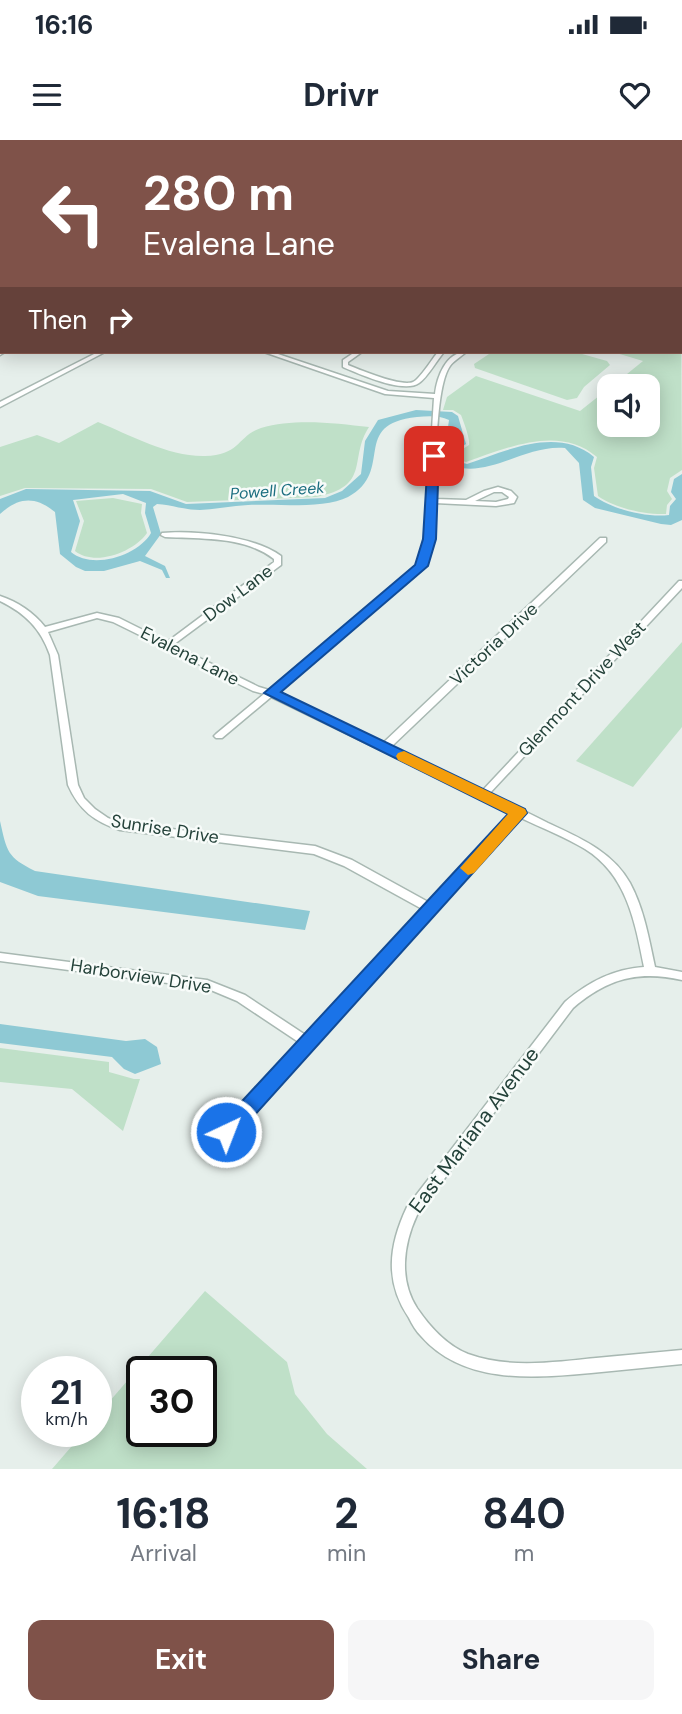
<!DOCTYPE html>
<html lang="en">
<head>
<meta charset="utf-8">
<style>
  :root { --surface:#fff; --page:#f6f6f7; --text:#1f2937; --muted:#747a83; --accent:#7f5249 }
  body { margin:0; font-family:"DM Sans",sans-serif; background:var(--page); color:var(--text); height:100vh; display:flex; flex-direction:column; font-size:26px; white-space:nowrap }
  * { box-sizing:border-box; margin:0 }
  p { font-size:23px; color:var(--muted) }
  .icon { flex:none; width:38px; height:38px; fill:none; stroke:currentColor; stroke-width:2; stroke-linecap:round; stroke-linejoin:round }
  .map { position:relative; height:1329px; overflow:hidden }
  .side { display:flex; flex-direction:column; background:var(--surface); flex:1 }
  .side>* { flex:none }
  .guide { position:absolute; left:0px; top:0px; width:682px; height:214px; box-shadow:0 4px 18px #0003; background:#7f5249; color:#fff; overflow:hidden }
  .tools { position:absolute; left:597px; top:234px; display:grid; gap:14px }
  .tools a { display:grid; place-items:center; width:63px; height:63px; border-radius:14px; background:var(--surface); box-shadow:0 4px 18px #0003; font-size:35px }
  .speed { position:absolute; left:21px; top:1216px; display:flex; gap:14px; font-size:35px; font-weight:700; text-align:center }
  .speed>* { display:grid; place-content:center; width:91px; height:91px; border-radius:50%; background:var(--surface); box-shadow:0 4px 18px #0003; line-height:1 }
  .speed small { font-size:18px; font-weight:400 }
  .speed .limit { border:4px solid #111; border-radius:10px; background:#fff; color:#111 }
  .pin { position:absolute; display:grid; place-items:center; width:60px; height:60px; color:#fff; margin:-30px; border-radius:14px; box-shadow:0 4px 10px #0006 }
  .me { position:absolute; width:77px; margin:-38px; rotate:43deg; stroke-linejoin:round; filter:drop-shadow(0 0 5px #0008) }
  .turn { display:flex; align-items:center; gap:24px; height:147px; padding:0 28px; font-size:32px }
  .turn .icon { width:91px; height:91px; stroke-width:2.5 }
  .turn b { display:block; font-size:49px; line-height:60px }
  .then { display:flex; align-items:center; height:66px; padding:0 28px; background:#0003; gap:14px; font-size:26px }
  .eta { display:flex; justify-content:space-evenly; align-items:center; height:119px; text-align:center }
  .eta b { font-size:42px; font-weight:700; line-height:49px }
  .action { display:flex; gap:14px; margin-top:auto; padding:14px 28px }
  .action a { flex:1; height:80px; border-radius:14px; background:var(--accent); color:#fff; font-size:28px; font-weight:700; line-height:80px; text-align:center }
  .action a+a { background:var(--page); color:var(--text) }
  .status { display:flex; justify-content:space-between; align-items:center; height:49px; padding:0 35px; background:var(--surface); direction:ltr }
  .status svg { height:19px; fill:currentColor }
  header { display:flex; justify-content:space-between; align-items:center; height:91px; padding:0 28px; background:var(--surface); font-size:32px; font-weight:700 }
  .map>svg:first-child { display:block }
</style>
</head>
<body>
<div class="status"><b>16:16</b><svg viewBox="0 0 49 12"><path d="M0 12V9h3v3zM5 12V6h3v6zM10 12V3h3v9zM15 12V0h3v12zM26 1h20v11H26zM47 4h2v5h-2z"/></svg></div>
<header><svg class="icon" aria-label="menu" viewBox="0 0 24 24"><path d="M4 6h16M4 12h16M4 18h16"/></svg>Drivr<svg class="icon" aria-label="heart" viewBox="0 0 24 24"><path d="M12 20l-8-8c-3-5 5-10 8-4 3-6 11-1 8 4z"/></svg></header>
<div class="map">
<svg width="682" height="1329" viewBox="0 0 682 1329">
  <rect width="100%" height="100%" fill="#e6efeb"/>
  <g fill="#bfe0c8" fill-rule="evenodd">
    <path d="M681,155L682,330L670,338L667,351L672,359L667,365L666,374C646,375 614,368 598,356L594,328L597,317C559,284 507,308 466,322L456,319L458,312L469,305C470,298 464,283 461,275L453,270H443L447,257L476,236L580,271L609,248V285H648V247H611L643,221L613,212H681Z"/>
    <path d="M492,212H575L607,221L610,225L584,247L577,258L567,260L475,228L474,224Z"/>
    <path d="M98,282C130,295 169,317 205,316C241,315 237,296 261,288C294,278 335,283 369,287C348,319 372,346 316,357L187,362L151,349L25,348L0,356V307L37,295L59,303Z"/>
    <path d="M113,358L142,364L141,373L147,393C134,412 95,427 75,411L84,381L76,361Z"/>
    <path d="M682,502V587L633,647L576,621Z"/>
    <path d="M0,908L109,922V932L134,939H140L123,991L72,949L0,942Z"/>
    <path d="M205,1151L287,1222L295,1254L327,1294L367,1329H52L84,1292H96V1277ZM142,1232H201V1292H142Z"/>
  </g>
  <g fill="#8ec9d4" fill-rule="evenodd">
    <path d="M416,270L452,272L458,276L466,304L455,311L452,317V320L467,324C506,311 557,286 594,317L591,327L594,356C612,369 647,378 669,375L670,366L676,359L671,352L674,339L682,334V380L671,385L661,384L595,368L583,360L579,323L565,308C522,304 485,344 443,322L449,280C439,275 427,276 417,277C349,284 396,331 348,357C325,369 275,364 248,365C232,366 216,369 200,370C185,370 172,365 157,364L153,367L161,394L145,416L165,426L170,438H166L162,430L140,421L104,431H85L76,427L60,414L55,372C35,356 19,357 0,374V359L26,349L150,351L186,364L325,358L342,351L361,334L365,301L378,280ZM123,354L146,363L145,373L151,393C138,416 92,430 71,412L80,381L73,360Z"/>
    <path d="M0,681C7,712 7,717 35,731L310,771L305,790L38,756L0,742Z"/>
    <path d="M0,884L126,901L145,899L157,907L161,924L135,934L124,929L112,917L0,903Z"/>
  </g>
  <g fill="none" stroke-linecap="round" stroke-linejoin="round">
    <g stroke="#a8b8b2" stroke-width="3">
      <g id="minor">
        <path d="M75,0L85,2H78Z"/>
        <path d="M152,0L163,2H155Z"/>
        <path d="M462,0L473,2H465Z"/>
        <path d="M618,0H623L621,2H616Z"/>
        <path d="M663,0H667L668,2H664Z"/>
        <rect x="681" y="12" width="1" height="2"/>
        <rect x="0" y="32" width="2" height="2"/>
        <rect x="0" y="44" width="2" height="3"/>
        <path d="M0,63L2,64V67H0Z"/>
        <path d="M0,77H2V80L0,81Z"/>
        <rect x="0" y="127" width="2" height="4"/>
        <path d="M2,210V212H5L0,215V211Z"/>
        <path d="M98,212H105L0,267V262Z"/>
        <path d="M264,212H272L388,251L435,254C437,237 446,212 466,212C461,217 453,221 450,226C435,247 436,331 435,359L466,360L484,351L498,347L511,351L517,357L514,363L496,366L435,363L433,399L424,428L277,552L383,603L600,398H606V402L391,607L482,651L679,441H682V448L489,654C509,664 529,673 548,683C580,698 612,711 630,743C644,769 649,799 655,827L682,832V840C638,830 607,839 573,868L417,1075C403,1105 399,1140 417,1168C430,1187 446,1205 468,1214C509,1229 554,1222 596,1218C625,1215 653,1213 682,1210V1224C652,1227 622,1230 591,1233C533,1238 464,1245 421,1196C416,1191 412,1184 409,1178C384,1141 389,1105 407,1067L565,862C588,842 614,829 644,827C635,782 627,735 585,709C565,697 542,688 521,678L213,1014L209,1016L205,1014L203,1010L205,1006L300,903L237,861L206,848L0,821V813L207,840L245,855L307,896L424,770L344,726L314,714L120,690C95,682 79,670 68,645L50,515C41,489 25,473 0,461V456C18,462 33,472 45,487L97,473L119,478L167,502L274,422V419C244,396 201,399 165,397L161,395L162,393C195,390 254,396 281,416V425L173,505L259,547L269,550L417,425L425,399L434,258L385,254ZM494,352H502L509,357L508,359L496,362L475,361ZM97,478L113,482L253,551L264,554L216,594L214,596L216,598H222L271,557L513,674L430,763L352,720L315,706L121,683L108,678L95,669L84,658L78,645L58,515L48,492Z"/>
        <path d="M355,212H362L348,222V225C360,230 401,247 413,242C420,239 432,219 438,212H444C437,220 427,238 419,243C404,254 359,234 343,227V220Z"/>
      </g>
    </g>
    <g stroke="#a4bbb3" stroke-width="4">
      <path id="secondary" d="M412,0L411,2H402L404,0Z"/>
    </g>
    <g stroke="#c2cac8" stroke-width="4">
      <g id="primary">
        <rect x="0" y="105" width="2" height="4"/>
        <rect x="681" y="141" width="1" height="5"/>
      </g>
    </g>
    <use href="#minor" fill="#fff" fill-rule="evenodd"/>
    <use href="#secondary" fill="#fff" fill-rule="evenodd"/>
    <use href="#primary" fill="#6aa596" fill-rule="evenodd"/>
  </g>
  <path fill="#1a73e8" stroke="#114b97" stroke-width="2" d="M434,313L439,316L436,399L428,426L281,552L525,669L527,673L233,999L226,1001L219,999L216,992L219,986L508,674L264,553L415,425L423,399L428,316Z"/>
  <path fill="#f59e0b" d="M404,611L525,669L527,673L474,733L468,735L460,728L508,674L398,620L396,616L398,613Z"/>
  <g text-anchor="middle" stroke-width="5" stroke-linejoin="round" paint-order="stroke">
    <g font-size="16" font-style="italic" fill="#1c6f80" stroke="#f7fbf9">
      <text transform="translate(277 350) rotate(-4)" y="6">Powell Creek</text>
    </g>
    <g font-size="18" fill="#24423a" stroke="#f7fbf9">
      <text transform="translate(238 453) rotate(-37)" y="6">Dow Lane</text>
      <text transform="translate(494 504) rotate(-43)" y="6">Victoria Drive</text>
      <text transform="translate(190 516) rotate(27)" y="6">Evalena Lane</text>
      <text transform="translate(582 549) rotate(-47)" y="6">Glenmont Drive West</text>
      <text transform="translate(165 689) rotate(9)" y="6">Sunrise Drive</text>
      <text transform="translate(141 836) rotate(9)" y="6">Harborview Drive</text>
    </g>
    <g font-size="21" fill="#24423a" stroke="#f7fbf9">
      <text transform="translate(474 990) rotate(-53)" y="7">East Mariana Avenue</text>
    </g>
  </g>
</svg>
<div class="tools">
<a><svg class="icon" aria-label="sound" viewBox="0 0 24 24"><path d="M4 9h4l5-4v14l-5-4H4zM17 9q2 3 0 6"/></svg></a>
</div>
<div class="speed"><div>21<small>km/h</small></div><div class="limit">30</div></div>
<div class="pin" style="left:434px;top:316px;background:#d93025"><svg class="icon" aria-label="arrive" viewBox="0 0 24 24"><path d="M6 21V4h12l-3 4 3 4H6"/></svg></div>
<svg class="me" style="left:226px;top:992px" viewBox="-20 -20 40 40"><circle r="17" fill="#1a73e8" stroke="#fff" stroke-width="3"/><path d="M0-11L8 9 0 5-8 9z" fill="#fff"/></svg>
<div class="guide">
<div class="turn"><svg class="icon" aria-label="left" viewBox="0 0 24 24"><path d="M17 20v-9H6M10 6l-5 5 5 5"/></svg><div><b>280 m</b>Evalena Lane</div></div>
<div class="then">Then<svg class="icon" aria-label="right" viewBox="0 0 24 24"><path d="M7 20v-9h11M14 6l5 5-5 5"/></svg></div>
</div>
</div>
<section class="side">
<div class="eta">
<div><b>16:18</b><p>Arrival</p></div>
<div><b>2</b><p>min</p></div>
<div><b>840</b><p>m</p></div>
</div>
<div class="action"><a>Exit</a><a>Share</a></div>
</section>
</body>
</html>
